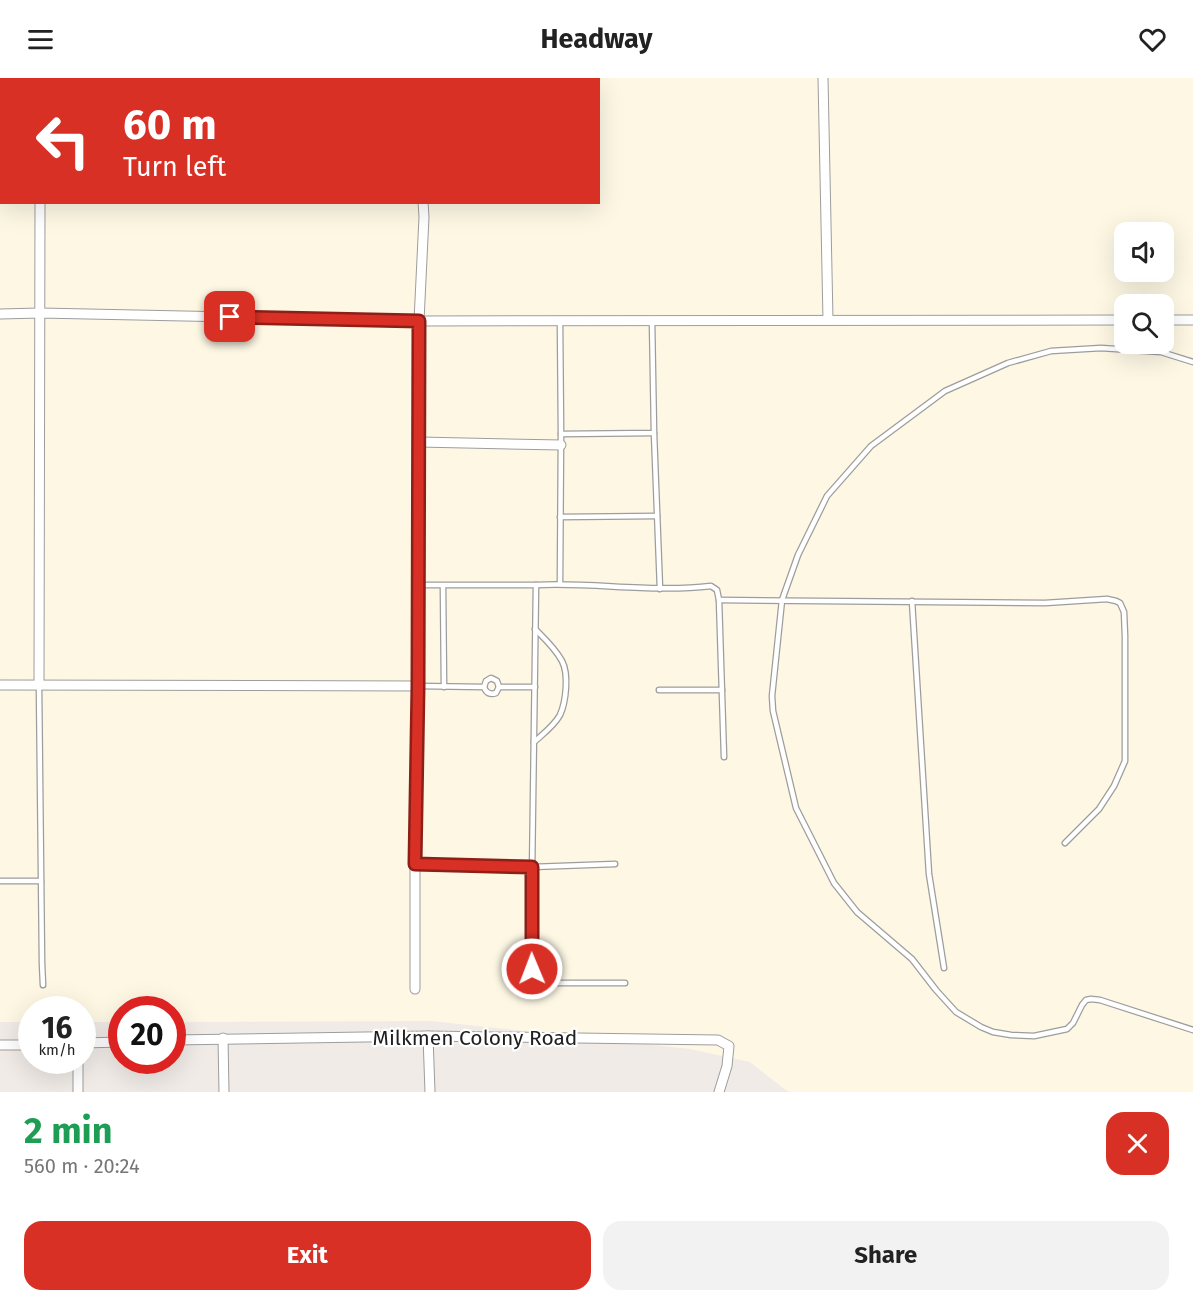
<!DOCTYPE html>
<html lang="en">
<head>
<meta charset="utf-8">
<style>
  :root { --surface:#fff; --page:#f2f2f2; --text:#222; --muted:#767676; --accent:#d93025 }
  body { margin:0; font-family:"Fira Sans",sans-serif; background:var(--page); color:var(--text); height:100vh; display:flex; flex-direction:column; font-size:22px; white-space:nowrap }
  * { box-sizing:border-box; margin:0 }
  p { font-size:20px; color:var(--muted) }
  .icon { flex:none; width:33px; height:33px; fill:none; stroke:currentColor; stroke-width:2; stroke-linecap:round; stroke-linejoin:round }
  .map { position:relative; height:1014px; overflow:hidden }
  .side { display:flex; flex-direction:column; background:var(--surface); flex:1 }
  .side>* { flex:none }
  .top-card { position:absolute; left:0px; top:0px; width:600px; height:126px; box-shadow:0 6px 24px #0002; background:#d93025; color:#fff; overflow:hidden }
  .tools { position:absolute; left:1114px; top:144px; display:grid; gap:12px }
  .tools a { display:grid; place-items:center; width:60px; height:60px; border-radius:12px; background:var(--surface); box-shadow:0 6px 24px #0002; font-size:30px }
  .speed { position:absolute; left:18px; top:918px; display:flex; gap:12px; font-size:30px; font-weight:700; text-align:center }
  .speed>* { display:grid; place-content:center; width:78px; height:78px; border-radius:50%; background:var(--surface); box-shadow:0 6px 24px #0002; line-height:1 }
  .speed small { font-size:15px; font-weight:400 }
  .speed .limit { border:9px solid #d22; background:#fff; color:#111 }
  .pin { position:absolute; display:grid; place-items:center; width:51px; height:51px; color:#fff; margin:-26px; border-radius:12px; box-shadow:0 3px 9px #0006 }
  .me { position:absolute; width:66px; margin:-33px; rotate:359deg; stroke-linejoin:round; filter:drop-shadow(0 0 4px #0008) }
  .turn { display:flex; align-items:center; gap:21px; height:126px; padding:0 24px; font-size:27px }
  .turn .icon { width:78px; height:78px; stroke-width:2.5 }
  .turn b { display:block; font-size:42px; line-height:51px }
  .round { display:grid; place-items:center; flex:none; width:63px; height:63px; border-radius:18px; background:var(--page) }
  .summary { display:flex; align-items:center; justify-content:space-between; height:102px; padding:0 24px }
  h1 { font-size:36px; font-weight:700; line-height:45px; color:#1e9e55 }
  .action { display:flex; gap:12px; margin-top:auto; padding:12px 24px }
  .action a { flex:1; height:69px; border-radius:18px; background:var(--accent); color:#fff; font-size:24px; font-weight:700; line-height:69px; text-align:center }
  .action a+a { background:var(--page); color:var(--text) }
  header { display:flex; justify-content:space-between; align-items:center; height:78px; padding:0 24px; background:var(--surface); font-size:27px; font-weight:700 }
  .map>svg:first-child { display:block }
</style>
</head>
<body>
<header><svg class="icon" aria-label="menu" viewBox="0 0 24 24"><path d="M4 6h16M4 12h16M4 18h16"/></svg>Headway<svg class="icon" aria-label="heart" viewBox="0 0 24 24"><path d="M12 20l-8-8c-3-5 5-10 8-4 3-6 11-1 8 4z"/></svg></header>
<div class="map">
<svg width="1193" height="1014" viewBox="0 0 1193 1014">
  <rect width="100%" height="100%" fill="#f0ebe7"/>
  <path fill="#fdf7e4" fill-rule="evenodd" d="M0,0H1193V1014H791L787,1013L750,984L690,971L431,943L173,944L172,932H122L121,944H83L82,932H32L31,944H0ZM2,2H598V124H2ZM1125,154H1164V194H1125ZM1125,226H1164V266H1125Z"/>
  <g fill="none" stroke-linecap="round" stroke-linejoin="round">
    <g stroke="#9d9d9d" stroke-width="7">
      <g id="lane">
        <path d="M560,242L561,356"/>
        <path d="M1193,284L1161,274L1101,270L1051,273L1008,285L945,313L871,368L827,418L798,477L782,522L772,618L773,633L796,730L834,805L857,834L912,881L936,912L956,934L981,949L993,954L1011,957L1034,958L1067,951L1073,945L1082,927L1086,922L1091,921L1100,922L1193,952"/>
        <path d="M654,355L660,511"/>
        <path d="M560,439L657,438"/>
        <path d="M560,506L561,356L654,355L652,242"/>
        <path d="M417,507H536L531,869C532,882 528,899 542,905H625"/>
        <path d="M536,507C594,504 652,515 711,508L717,512L719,522L724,679"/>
        <path d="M443,508L444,609"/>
        <path d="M719,522L1045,525L1107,521L1116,523L1120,525L1124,534L1125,558V683L1114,708L1099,731L1065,765"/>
        <path d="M912,523L929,796L944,890"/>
        <path d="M39,607L42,885L43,907"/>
        <path d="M418,608L484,609C486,615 490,617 496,615L499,609"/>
        <path d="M484,609L486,603L491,600L497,603L499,609"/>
        <path d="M499,609H535"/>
        <path d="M659,612H722"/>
        <path d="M534,664C543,656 554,648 560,637C566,624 569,596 562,583C555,570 545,561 535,551"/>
        <path d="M415,786L532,789L615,786"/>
        <path d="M0,803H41"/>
      </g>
    </g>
    <g stroke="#9d9d9d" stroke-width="11">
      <g id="street">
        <path d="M417,0V2"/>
        <path d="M823,0L828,242"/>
        <path d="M40,2V0"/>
        <path d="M0,236L40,235L419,243L1125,242"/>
        <path d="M1164,242H1193"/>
        <path d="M419,364L561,367"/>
        <path d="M0,607L418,608L415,786V911"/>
        <path d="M39,607L40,124"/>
        <path d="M418,608L419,243L424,139L423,124"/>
        <path d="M428,958L430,1014"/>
        <path d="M223,960L224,1014"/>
        <path d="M172,962L428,958L718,962L729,968L727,988L719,1014"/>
        <path d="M82,965L122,964"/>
        <path d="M0,967H32"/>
        <path d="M78,982V1014"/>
      </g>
    </g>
    <use href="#lane" stroke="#fff" stroke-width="4.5"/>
    <use href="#street" stroke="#fff" stroke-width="9"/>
  </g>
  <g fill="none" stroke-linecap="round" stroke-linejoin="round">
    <g stroke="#8d1f18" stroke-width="15">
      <path id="route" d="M230,239L419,243L418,608L415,786L532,789V891"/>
    </g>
    <use href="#route" stroke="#d93025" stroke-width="10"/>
  </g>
  <g text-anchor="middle" stroke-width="4.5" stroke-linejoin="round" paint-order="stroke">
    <g font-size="21" fill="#202020" stroke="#fff">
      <text x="475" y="967">Milkmen Colony Road</text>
    </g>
  </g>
</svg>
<div class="tools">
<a><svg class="icon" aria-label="sound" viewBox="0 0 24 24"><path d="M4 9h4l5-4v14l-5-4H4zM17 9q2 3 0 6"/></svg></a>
<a><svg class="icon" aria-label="search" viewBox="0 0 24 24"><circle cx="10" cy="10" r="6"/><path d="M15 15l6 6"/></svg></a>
</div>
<div class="speed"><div>16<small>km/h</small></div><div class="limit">20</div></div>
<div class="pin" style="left:230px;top:239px;background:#d93025"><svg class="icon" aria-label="arrive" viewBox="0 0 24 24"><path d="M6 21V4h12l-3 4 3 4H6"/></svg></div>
<svg class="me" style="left:532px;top:891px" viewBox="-20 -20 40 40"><circle r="17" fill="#d93025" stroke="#fff" stroke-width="3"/><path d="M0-11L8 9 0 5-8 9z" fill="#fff"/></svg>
<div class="top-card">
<div class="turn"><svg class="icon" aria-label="left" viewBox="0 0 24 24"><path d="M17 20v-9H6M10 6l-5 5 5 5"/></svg><div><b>60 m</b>Turn left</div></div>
</div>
</div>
<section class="side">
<div class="summary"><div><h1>2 min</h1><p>560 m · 20:24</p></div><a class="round" style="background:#d93025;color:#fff"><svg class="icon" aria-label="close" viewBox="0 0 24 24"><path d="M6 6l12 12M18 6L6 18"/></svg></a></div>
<div class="action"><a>Exit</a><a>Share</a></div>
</section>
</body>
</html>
